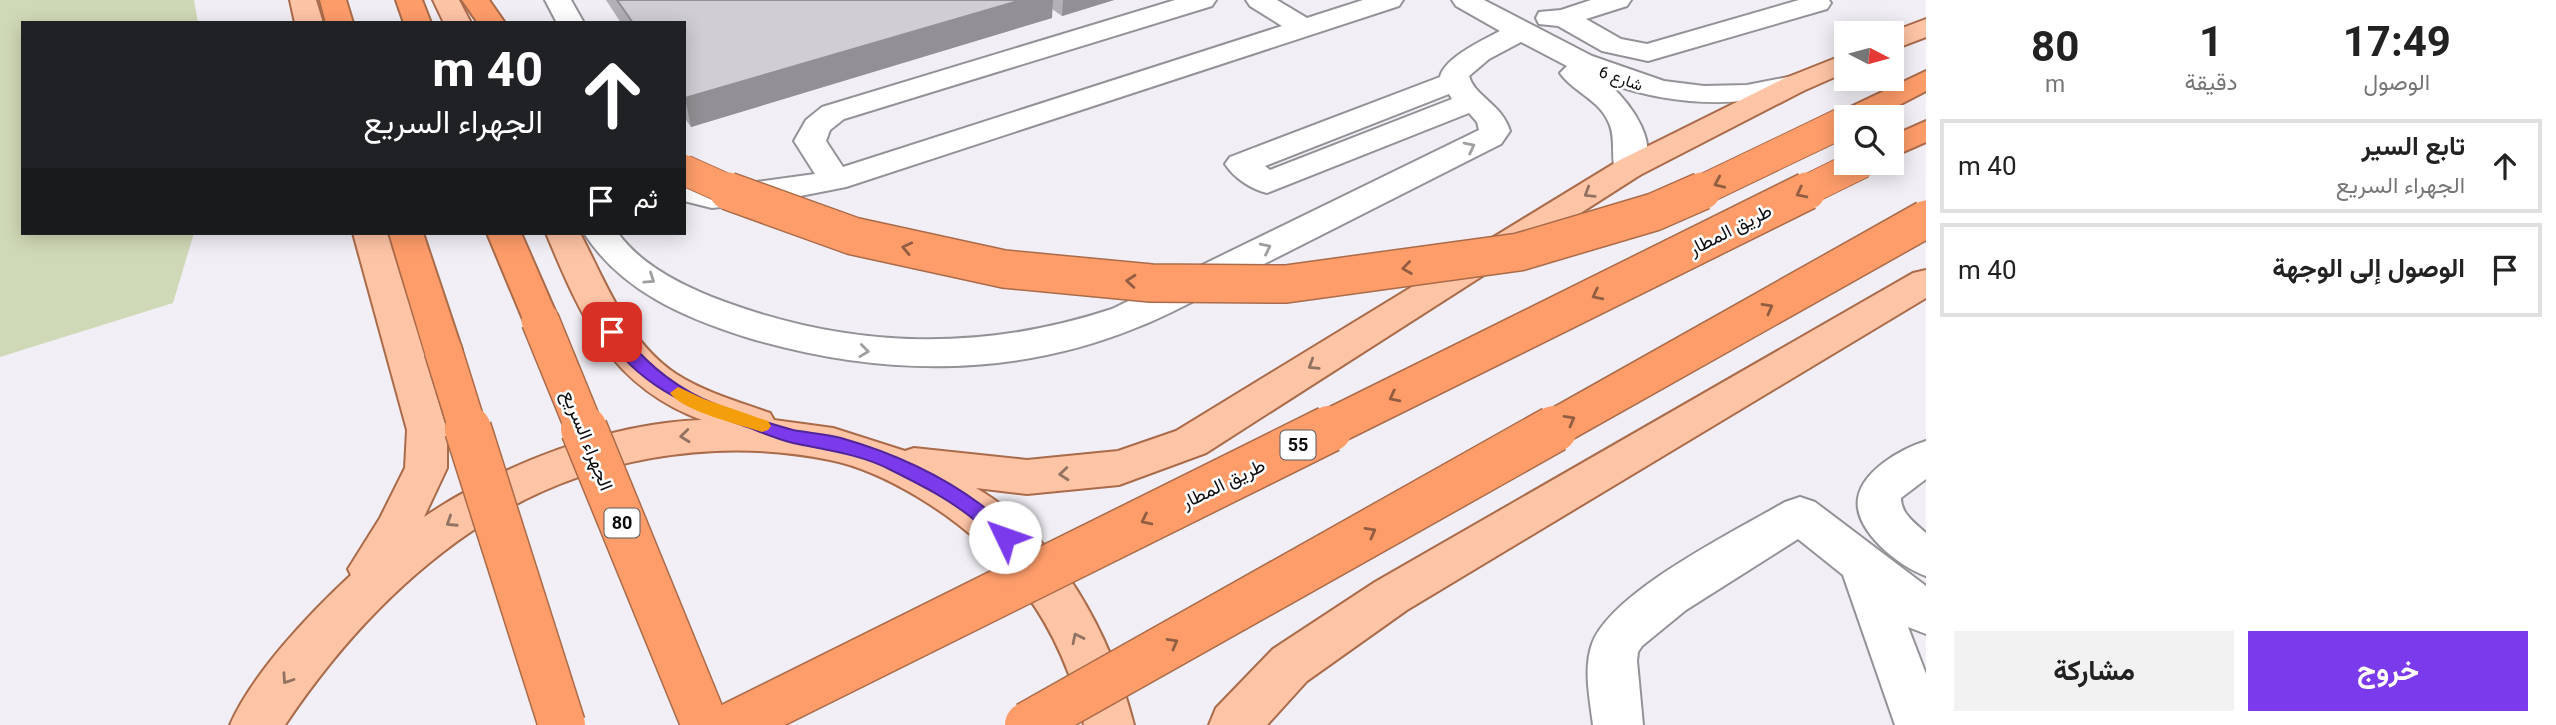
<!DOCTYPE html>
<html lang="ar">
<head>
<meta charset="utf-8">
<style>
  :root { --surface:#fff; --page:#f2f2f2; --text:#222; --muted:#767676; --line:#e0e0e0; --accent:#7c3aed }
  body { margin:0; font-family:Roboto,Vazirmatn,sans-serif; background:var(--page); color:var(--text); direction:rtl; height:100vh; display:flex; flex-direction:column; font-size:26px; white-space:nowrap }
  * { box-sizing:border-box; margin:0 }
  p { font-size:23px; color:var(--muted) }
  .icon { flex:none; width:38px; height:38px; fill:none; stroke:currentColor; stroke-width:2; stroke-linecap:round; stroke-linejoin:round }
  .map { position:relative; flex:1; overflow:hidden; direction:ltr }
  .side { display:flex; flex-direction:column; background:var(--surface); width:630px }
  .side>* { flex:none }
  .guide { position:absolute; left:21px; top:21px; width:665px; height:214px; border-radius:0px; box-shadow:0 4px 18px #0003; direction:rtl; background:#202124; color:#fff; overflow:hidden }
  .needle { width:46px; rotate:96deg }
  .fabs { position:absolute; left:1834px; top:21px; display:grid; gap:14px }
  .fabs a { display:grid; place-items:center; width:70px; height:70px; border-radius:0px; background:var(--surface); box-shadow:0 4px 18px #0003; font-size:35px }
  .pin { position:absolute; display:grid; place-items:center; width:60px; height:60px; color:#fff; margin:-30px; border-radius:14px; box-shadow:0 4px 10px #0006 }
  .me { position:absolute; width:77px; margin:-38px; rotate:312deg; stroke-linejoin:round; filter:drop-shadow(0 0 5px #0008) }
  .turn { display:flex; align-items:center; gap:24px; height:147px; padding:0 28px; font-size:32px }
  .turn .icon { width:91px; height:91px; stroke-width:2.5 }
  .turn b { display:block; font-size:49px; line-height:60px }
  .then { display:flex; align-items:center; height:66px; padding:0 28px; background:#0003; gap:14px; font-size:26px }
  .eta { display:flex; justify-content:space-evenly; align-items:center; height:119px; text-align:center }
  .eta b { font-size:42px; font-weight:700; line-height:49px }
  .button { display:flex; gap:14px; margin-top:auto; padding:14px 28px }
  .button a { flex:1; height:80px; border-radius:0px; background:var(--accent); color:#fff; font-size:28px; font-weight:700; line-height:80px; text-align:center }
  .button a+a { background:var(--page); color:var(--text) }
  ul { padding:0; list-style:none }
  li { display:flex; align-items:center; gap:21px; height:94px; margin:0 14px 10px; padding:0 14px; border:4px solid var(--line); border-radius:0px }
  li div { flex:1 }
  li b { display:block; font-size:26px }
  li em { font-style:normal }
  main { display:flex; flex:1; min-height:0 }
  .map>svg:first-child { display:block }
</style>
</head>
<body>
<main>
<section class="side">
<div class="eta">
<div><b>17:49</b><p>الوصول</p></div>
<div><b>1</b><p>دقيقة</p></div>
<div><b>80</b><p>m</p></div>
</div>
<ul>
<li><svg class="icon" aria-label="ahead" viewBox="0 0 24 24"><path d="M12 20V5M6 11l6-6 6 6"/></svg><div><b>تابع السير</b><p>الجهراء السريع</p></div><em>40 m</em></li>
<li><svg class="icon" aria-label="arrive" viewBox="0 0 24 24"><path d="M6 21V4h12l-3 4 3 4H6"/></svg><div><b>الوصول إلى الوجهة</b></div><em>40 m</em></li>
</ul>
<div class="button"><a>خروج</a><a>مشاركة</a></div>
</section>
<div class="map">
<svg width="1926" height="725" viewBox="0 0 1926 725">
  <rect width="100%" height="100%" fill="#f1eff5"/>
  <path fill="#d0d9b7" d="M0,0H194L198,23H23V233H194L173,303L0,357Z"/>
  <g fill="none" stroke-linecap="round" stroke-linejoin="round">
    <g stroke="#949297" stroke-width="4">
      <g id="minor">
        <path d="M545,0H571L584,23H557Z"/>
        <path d="M1175,0H1216L1212,6L844,119L830,130L826,141L843,167L1282,26L1250,6L1246,0H1277L1307,18L1363,0H1403L1399,6L846,187L775,201L712,208L684,201V181L712,188L815,174L794,141L806,120L822,107Z"/>
        <path d="M1452,0H1484L1592,56L1664,81L1704,86L1747,85L1793,76L1803,79L1808,85L1803,91C1736,108 1673,106 1608,83C1631,104 1662,144 1640,175L1629,178L1618,175C1609,163 1617,140 1609,123C1599,99 1573,92 1560,73L1567,66L1521,42L1489,59L1469,76C1474,96 1502,104 1510,131L1501,144C1424,183 1347,222 1270,261C1226,283 1183,309 1138,327C1012,379 877,376 749,338C685,318 621,291 584,233H618C642,267 687,288 725,302C854,349 981,352 1112,309L1479,130L1477,122L1469,113L1267,193C1251,189 1234,178 1225,164L1230,157L1440,77C1444,58 1483,40 1500,31L1456,6ZM1449,94L1452,99L1270,170L1265,166Z"/>
        <path d="M1591,0H1631L1627,6L1586,19L1621,39L1647,44L1799,0H1829L1831,3L1827,9L1648,61L1602,51L1558,26L1539,24L1536,18L1539,12L1561,10Z"/>
        <path d="M1926,441V479L1901,498C1901,514 1915,523 1926,533V576C1900,567 1853,531 1858,498C1863,470 1901,449 1926,441Z"/>
        <path d="M1800,497L1815,502L1926,586V634L1908,627L1926,674V725H1895L1843,575L1798,539L1686,610L1642,646L1638,652L1637,661L1643,725H1593C1590,700 1583,669 1592,644C1611,592 1735,531 1785,502Z"/>
      </g>
    </g>
    <g stroke="#aa6b4a" stroke-width="4">
      <g id="major">
        <path d="M290,0H316L323,23H295Z"/>
        <path d="M433,0H459L471,23H444Z"/>
        <path d="M1926,19V37L1892,50V33H1889Z"/>
        <path d="M1846,54V72L1803,91L1640,175L1206,453L1119,485L1027,494L976,488C1059,536 1111,635 1134,725H1084C1061,624 1006,550 918,497C891,481 861,466 830,460C714,436 585,458 484,523C403,575 338,646 285,725H230C252,674 310,613 351,575L348,569L380,518L405,468L407,430L353,233H387L447,430V468L424,517C501,465 608,423 702,420C610,386 581,317 546,233H580C606,283 627,341 676,374C704,392 739,402 770,413L774,420L833,428L905,451L914,448L1027,460L1118,451L1176,431L1618,161L1783,79Z"/>
        <path d="M1926,270V298L1407,610L1307,681L1267,725H1209L1216,708L1273,649L1375,582L1913,273Z"/>
      </g>
    </g>
    <g stroke="#aa6b4a" stroke-width="4">
      <g id="highway">
        <path d="M320,0H346L353,23H326Z"/>
        <path d="M396,0H422L431,23H404Z"/>
        <path d="M462,0H489L505,23H478Z"/>
        <path d="M1926,71V91L1876,117H1846V124L1838,117L1842,111Z"/>
        <path d="M1926,121V142L1892,157V136Z"/>
        <path d="M389,233H423L462,350L456,360L443,364L430,360L424,350Z"/>
        <path d="M487,233H521L559,320L553,329L540,333L527,329Z"/>
      </g>
    </g>
    <use href="#minor" fill="#fff" fill-rule="evenodd"/>
    <use href="#major" fill="#fec4a6" fill-rule="evenodd"/>
    <use href="#highway" fill="#fe9d6a" fill-rule="evenodd"/>
    <g stroke="#aa6b4a" stroke-width="32" stroke-linecap="butt">
      <g id="highway-bridge-far2">
        <path d="M684,170L733,192"/>
        <path d="M1698,192L1846,121"/>
        <path d="M1803,192L1862,163"/>
      </g>
    </g>
    <g stroke="#aa6b4a" stroke-width="40" stroke-linecap="butt">
      <g id="highway-bridge-far1">
        <path d="M728,191L853,236L1004,269L1151,283L1286,284L1519,252L1654,212L1702,191"/>
        <path d="M540,320L585,430"/>
        <path d="M443,350L468,430"/>
        <path d="M1325,430L1807,191"/>
        <path d="M1551,430L1926,219"/>
      </g>
    </g>
    <g stroke="#aa6b4a" stroke-width="49" stroke-linecap="butt">
      <g id="highway-bridge">
        <path d="M468,429L562,725"/>
        <path d="M584,429L705,725"/>
        <path d="M733,725L1329,429"/>
        <path d="M1028,725L1554,429"/>
      </g>
    </g>
    <use href="#highway-bridge-far2" stroke="#fe9d6a" stroke-width="30"/>
    <use href="#highway-bridge-far1" stroke="#fe9d6a" stroke-width="37"/>
    <use href="#highway-bridge" stroke="#fe9d6a" stroke-width="46"/>
  </g>
  <path fill="#b3b1b5" d="M606,0H1114L1062,16L1052,9V18L691,127L684,117V23H621Z"/>
  <g fill="#929094">
    <path d="M1022,0H1053L1052,18L691,127L685,98Z"/>
    <path d="M1063,0H1114L1062,16Z"/>
  </g>
  <path fill="#d0ced3" stroke="#929094" stroke-width="2" d="M617,0H1022L685,98L684,23H633Z"/>
  <defs><path id="oneway-chevron" d="M-2-3.5L2.5 0L-2 3.5" fill="none" stroke-width="1.6" stroke-linecap="round" stroke-linejoin="round" transform="scale(1.75)"/></defs>
  <g stroke="#9f9f9f">
    <use href="#oneway-chevron" transform="translate(1470 147) rotate(-27)"/>
    <use href="#oneway-chevron" transform="translate(1266 248) rotate(-26)"/>
    <use href="#oneway-chevron" transform="translate(650 279) rotate(34)"/>
    <use href="#oneway-chevron" transform="translate(864 351) rotate(7)"/>
  </g>
  <g stroke="#925d42">
    <use href="#oneway-chevron" transform="translate(1719 183) rotate(156)"/>
    <use href="#oneway-chevron" transform="translate(1801 193) rotate(153)"/>
    <use href="#oneway-chevron" transform="translate(907 248) rotate(-168)"/>
    <use href="#oneway-chevron" transform="translate(1407 268) rotate(172)"/>
    <use href="#oneway-chevron" transform="translate(1131 281) rotate(-175)"/>
    <use href="#oneway-chevron" transform="translate(1597 295) rotate(153)"/>
    <use href="#oneway-chevron" transform="translate(1768 308) rotate(-29)"/>
    <use href="#oneway-chevron" transform="translate(1394 397) rotate(153)"/>
    <use href="#oneway-chevron" transform="translate(1570 420) rotate(-29)"/>
    <use href="#oneway-chevron" transform="translate(1146 520) rotate(154)"/>
    <use href="#oneway-chevron" transform="translate(1371 532) rotate(-29)"/>
    <use href="#oneway-chevron" transform="translate(1173 643) rotate(-29)"/>
  </g>
  <g stroke="#927262">
    <use href="#oneway-chevron" transform="translate(1589 193) rotate(148)"/>
    <use href="#oneway-chevron" transform="translate(1313 365) rotate(148)"/>
    <use href="#oneway-chevron" transform="translate(685 436) rotate(174)"/>
    <use href="#oneway-chevron" transform="translate(1064 474) rotate(175)"/>
    <use href="#oneway-chevron" transform="translate(451 522) rotate(147)"/>
    <use href="#oneway-chevron" transform="translate(1077 638) rotate(-116)"/>
    <use href="#oneway-chevron" transform="translate(287 679) rotate(124)"/>
  </g>
  <path fill="#7c3aed" stroke="#51269a" stroke-width="2" d="M612,327L617,328C642,358 667,382 703,399C730,411 764,422 793,430C809,433 825,434 841,438C890,452 938,473 980,504C991,513 1007,523 1014,537L1011,542C996,547 988,531 977,522C951,500 921,485 891,470C860,454 826,450 793,443C776,439 759,431 742,425C687,406 636,384 604,332Z"/>
  <path fill="#f59e0b" d="M678,387L704,399L768,421L771,426L768,430L762,432C741,425 682,411 670,393Z"/>
  <g text-anchor="middle" stroke-width="5" stroke-linejoin="round" paint-order="stroke">
    <g font-size="16" fill="#0e0e10" stroke="#fff">
      <text transform="translate(1621 78) rotate(19)" y="6">شارع 6</text>
    </g>
    <g fill="#fff" stroke="#565658" stroke-width="2">
      <rect x="1280.5" y="430.5" width="35" height="29" rx="5"/>
      <rect x="604.5" y="508.5" width="35" height="29" rx="5"/>
    </g>
    <g font-size="18" font-weight="bold" fill="#0e0e10">
      <text x="1298" y="451">55</text>
      <text x="622" y="529">80</text>
    </g>
    <g font-size="19" fill="#0e0e10" stroke="#fff">
      <text transform="translate(1730 229) rotate(-27)" y="7">طريق المطار</text>
      <text transform="translate(588 440) rotate(68)" y="7">الجهراء السريع</text>
      <text transform="translate(1223 483) rotate(-26)" y="7">طريق المطار</text>
    </g>
  </g>
</svg>
<div class="fabs">
<a><svg class="needle" viewBox="-14 -14 28 28"><path d="M0-13l5 13h-10z" fill="#e53935"/><path d="M0 13l5-13h-10z" fill="#767676"/></svg></a>
<a><svg class="icon" aria-label="search" viewBox="0 0 24 24"><circle cx="10" cy="10" r="6"/><path d="M15 15l6 6"/></svg></a>
</div>
<div class="pin" style="left:612px;top:332px;background:#d93025"><svg class="icon" aria-label="arrive" viewBox="0 0 24 24"><path d="M6 21V4h12l-3 4 3 4H6"/></svg></div>
<svg class="me" style="left:1005px;top:537px" viewBox="-20 -20 40 40"><circle r="19" fill="#fff"/><path d="M0-13L10 11 0 6-10 11z" fill="#7c3aed"/></svg>
<div class="guide">
<div class="turn"><svg class="icon" aria-label="ahead" viewBox="0 0 24 24"><path d="M12 20V5M6 11l6-6 6 6"/></svg><div><b>40 m</b>الجهراء السريع</div></div>
<div class="then">ثم<svg class="icon" aria-label="arrive" viewBox="0 0 24 24"><path d="M6 21V4h12l-3 4 3 4H6"/></svg></div>
</div>
</div>
</main>
</body>
</html>
